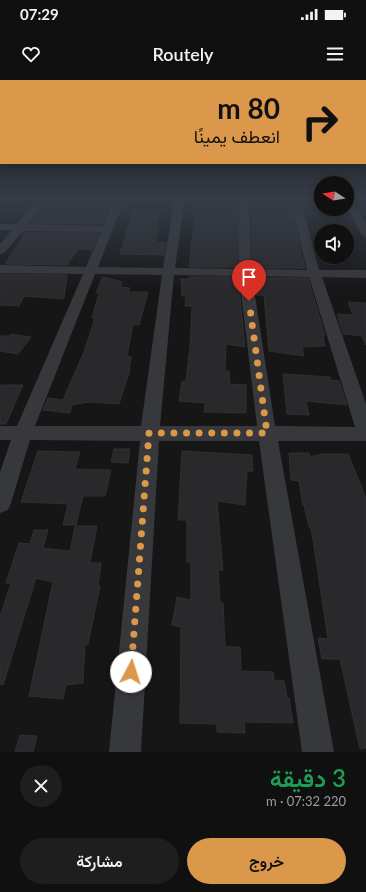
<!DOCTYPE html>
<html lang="ar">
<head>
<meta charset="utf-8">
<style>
  :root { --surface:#101011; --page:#1e1e1f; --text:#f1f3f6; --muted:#9c9d9f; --line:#303031; --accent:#db974a }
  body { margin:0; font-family:Lato,Vazirmatn,sans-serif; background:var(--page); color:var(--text); direction:rtl; height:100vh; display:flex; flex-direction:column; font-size:15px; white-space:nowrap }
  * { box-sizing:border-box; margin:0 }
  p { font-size:13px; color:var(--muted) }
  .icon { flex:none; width:22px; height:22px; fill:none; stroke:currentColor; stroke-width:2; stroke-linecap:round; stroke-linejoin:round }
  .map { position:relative; height:672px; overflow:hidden; direction:ltr }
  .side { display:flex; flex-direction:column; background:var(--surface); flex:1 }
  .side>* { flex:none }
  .banner { position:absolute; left:0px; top:0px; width:366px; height:84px; box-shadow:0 2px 10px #0003,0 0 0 1px var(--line); direction:rtl; background:#db974a; color:#111; overflow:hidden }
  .needle { width:26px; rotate:282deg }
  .fabs { position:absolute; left:314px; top:96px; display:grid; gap:8px }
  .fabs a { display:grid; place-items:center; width:40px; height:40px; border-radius:50%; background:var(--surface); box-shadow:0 2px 10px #0003,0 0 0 1px var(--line); font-size:20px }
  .pin { position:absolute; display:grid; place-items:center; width:34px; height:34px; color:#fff; margin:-41px -17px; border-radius:50% 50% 50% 0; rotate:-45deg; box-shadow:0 0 4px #0007 }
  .pin .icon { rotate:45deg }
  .me { position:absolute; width:44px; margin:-22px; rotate:5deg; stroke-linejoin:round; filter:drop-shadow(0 0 3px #0008) }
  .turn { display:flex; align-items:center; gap:14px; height:84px; padding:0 20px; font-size:18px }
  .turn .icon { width:52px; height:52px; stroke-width:2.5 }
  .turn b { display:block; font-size:28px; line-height:34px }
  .round { display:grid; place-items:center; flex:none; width:42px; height:42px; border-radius:21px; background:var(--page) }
  .overview { display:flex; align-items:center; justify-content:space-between; height:68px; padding:0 20px }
  h1 { font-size:24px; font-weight:600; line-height:30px; color:#1e9e55 }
  .button { display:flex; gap:8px; margin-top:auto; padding:8px 20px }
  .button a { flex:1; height:46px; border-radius:24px; background:var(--accent); color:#111; font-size:16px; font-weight:600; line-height:46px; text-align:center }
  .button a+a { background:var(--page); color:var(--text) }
  .status { display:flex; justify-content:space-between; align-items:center; height:28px; padding:0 20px; background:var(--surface); direction:ltr }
  .status svg { height:11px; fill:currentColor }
  header { display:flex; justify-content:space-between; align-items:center; height:52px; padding:0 20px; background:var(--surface); font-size:18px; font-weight:600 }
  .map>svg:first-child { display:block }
</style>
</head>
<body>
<div class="status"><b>07:29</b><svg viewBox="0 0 49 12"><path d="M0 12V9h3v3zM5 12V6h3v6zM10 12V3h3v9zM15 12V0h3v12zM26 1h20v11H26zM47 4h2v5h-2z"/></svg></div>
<header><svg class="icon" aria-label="menu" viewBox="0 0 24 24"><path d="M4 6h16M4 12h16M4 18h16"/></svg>Routely<svg class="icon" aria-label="heart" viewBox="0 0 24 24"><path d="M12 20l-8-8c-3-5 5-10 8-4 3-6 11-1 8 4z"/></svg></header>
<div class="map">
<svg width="366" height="672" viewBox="0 0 366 672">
  <rect width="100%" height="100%" fill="#161617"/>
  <g fill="#29292b" stroke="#303033">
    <path d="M62,118H111L109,127L102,144L31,143L46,123H58Z"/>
    <path d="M212,118L238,119V187H189L195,134L191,133L195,119Z"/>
    <path d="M251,119H289L305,188H252Z"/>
    <path d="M134,128L159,130L156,162L166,163L164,175L120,174Z"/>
    <path d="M24,153H99L92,170L78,169L67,185L5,184L25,154H22Z"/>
    <path d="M0,194L67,195L64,219L24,216L19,226L0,225Z"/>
    <path d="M103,197L122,202L120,207L130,208L128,212H148L139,245L133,244L127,276L131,277L129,293L119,324L89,322L72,325L70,333L43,330L48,318L63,320L84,272L95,238H92L99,213H96Z"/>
    <path d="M189,197H238L245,267L226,264L225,291H229L230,304L246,305V333L204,332L205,323L179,321L182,301L186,302L190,266L192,226H185L186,216H182L181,199H189Z"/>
    <path d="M254,198H308L325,255H323L325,266L302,267L304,276L269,271L264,215H256Z"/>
    <path d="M348,222L366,223V265L362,256L343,254L337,234L353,235Z"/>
    <path d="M11,254L31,257L18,274L0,271V256H9Z"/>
    <path d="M283,294L330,297V300L339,301L347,325L306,321L309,335L287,334Z"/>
    <path d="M0,305H23L6,344H0Z"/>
    <path d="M114,369H130L128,383L111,382Z"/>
    <path d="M38,371L80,372L75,389L111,390L105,416H83L76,445H63L68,424L21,422Z"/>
    <path d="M182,371L252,375L253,391H247L245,425L217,421L223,490H218L220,522L223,523L225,567H240L241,591L273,592L274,600L284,601L287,618H289L293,643L244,642L245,653L217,652V644L180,643L181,547L172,545L177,517L191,520V482H187V440H178Z"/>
    <path d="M289,373H309L310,377L322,374H348L366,418V668L360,669L340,579H322L318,558L328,559L311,447H309L304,425H303L299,401L291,400Z"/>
    <path d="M75,446H97L90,483H101L98,506H100L88,564H85L83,603L66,605L63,619L29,616L53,502L36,498L3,605L0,604V537L11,503H6L19,463L30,464L34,450H48L43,468L70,471Z"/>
    <path d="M20,655L37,656L33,672H15Z"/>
  </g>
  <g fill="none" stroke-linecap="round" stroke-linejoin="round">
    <g fill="#37383c" fill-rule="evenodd">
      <path d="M39,118H48L28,144L103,146L115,118H125L98,187L163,188L175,118H185L175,188L239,189V118H249L251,189L307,190L290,118H300L319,190H366V198L322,197L366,324V361H278L334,672H302L259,361H159L141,672H109L140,361L30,360L11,423L8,430L0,433V392L11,360H0V346H17L83,194L0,193V185L86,187L101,152L23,151L4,173L0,174V164L12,150H0V144H17ZM95,194L162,195L141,346H35ZM174,195L239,196L257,346H160ZM252,196L309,197L355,347L275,346Z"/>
      <path d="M347,118H352L366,144V157L361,154L347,127Z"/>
    </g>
  </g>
  <linearGradient id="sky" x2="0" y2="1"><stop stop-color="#0c0c0d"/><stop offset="0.56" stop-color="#363c47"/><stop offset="1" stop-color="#363c47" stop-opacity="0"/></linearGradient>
  <rect width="366" height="212" fill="url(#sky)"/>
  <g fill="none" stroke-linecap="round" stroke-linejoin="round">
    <path stroke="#db974a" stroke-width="7" stroke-dasharray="0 12.6" d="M131,592L149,353H267L249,221"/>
  </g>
</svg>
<div class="fabs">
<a><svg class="needle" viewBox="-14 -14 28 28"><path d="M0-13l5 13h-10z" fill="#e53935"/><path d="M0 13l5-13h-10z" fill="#9c9d9f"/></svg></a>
<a><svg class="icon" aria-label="sound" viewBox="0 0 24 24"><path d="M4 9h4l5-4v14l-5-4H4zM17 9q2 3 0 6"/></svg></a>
</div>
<div class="pin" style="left:249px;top:221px;background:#d93025"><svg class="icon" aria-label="arrive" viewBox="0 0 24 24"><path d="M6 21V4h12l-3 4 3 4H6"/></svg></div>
<svg class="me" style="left:131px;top:592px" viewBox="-20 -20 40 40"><circle r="19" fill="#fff"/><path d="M0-13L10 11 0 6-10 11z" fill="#db974a"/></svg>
<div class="banner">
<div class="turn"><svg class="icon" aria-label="right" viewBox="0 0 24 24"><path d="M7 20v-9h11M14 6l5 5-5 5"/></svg><div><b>80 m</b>انعطف يمينًا</div></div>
</div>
</div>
<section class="side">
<div class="overview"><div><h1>3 دقيقة</h1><p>220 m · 07:32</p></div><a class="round"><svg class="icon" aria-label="close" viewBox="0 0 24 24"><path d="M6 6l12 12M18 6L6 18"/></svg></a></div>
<div class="button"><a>خروج</a><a>مشاركة</a></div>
</section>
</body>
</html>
